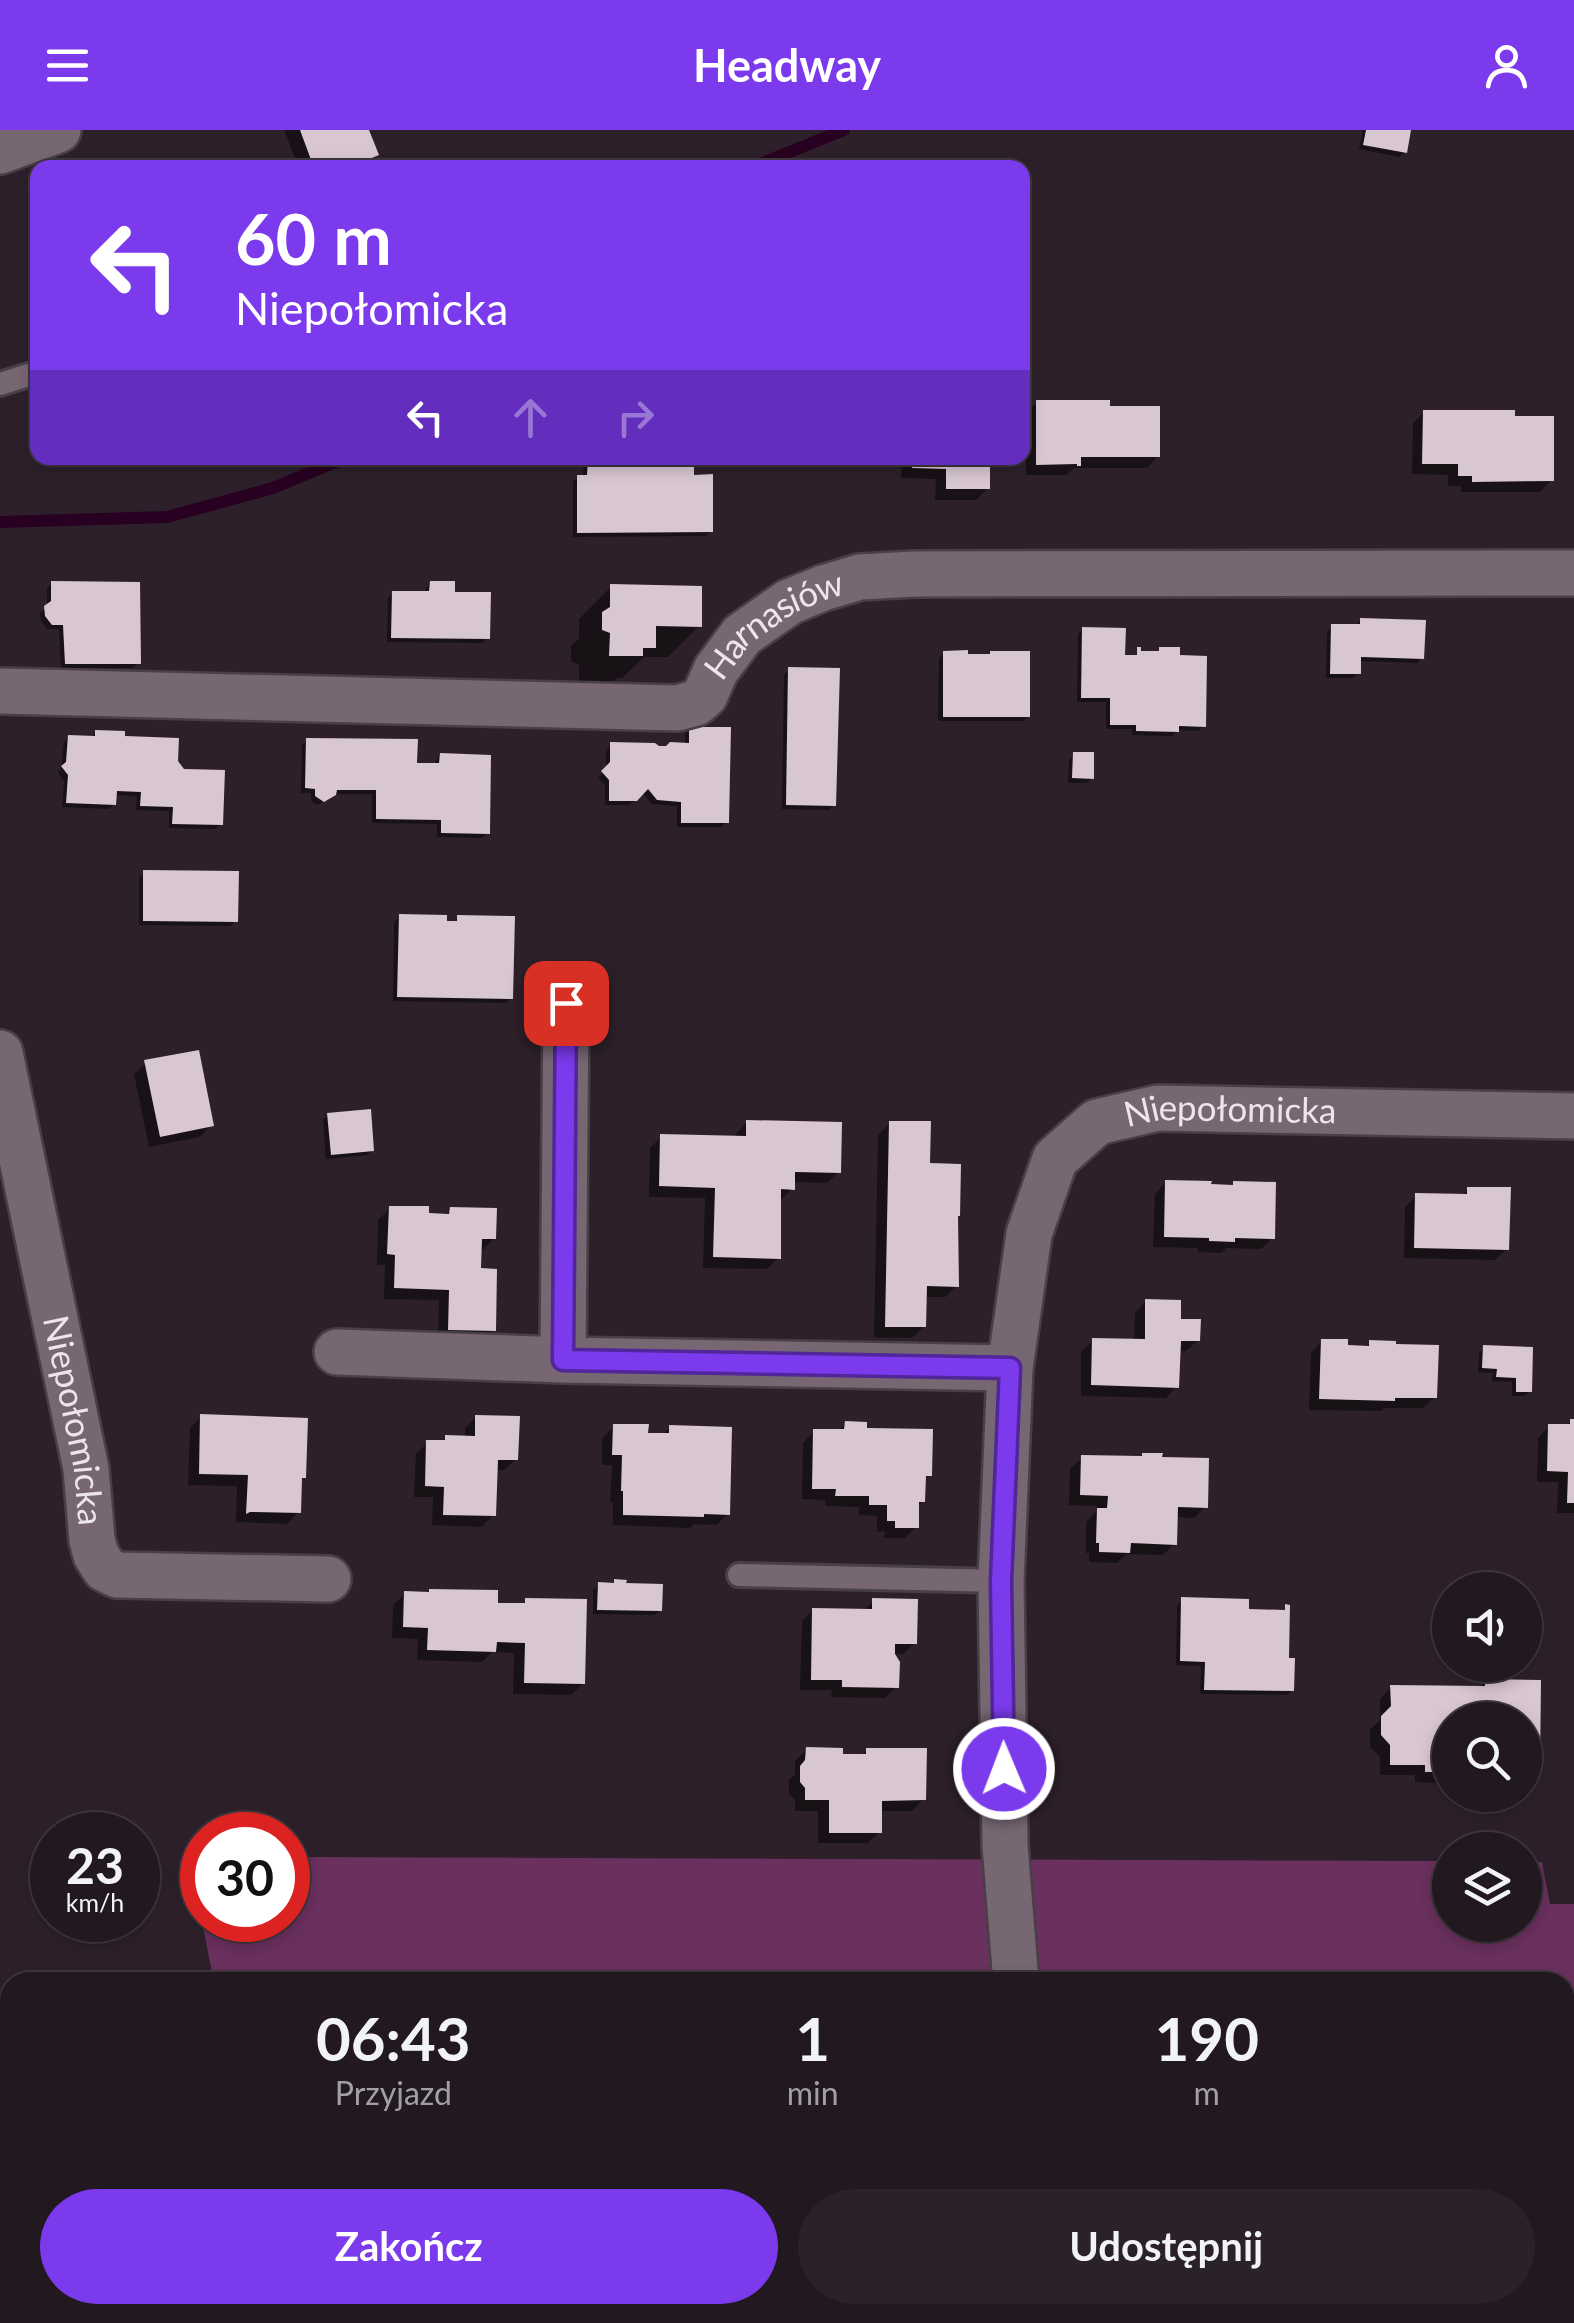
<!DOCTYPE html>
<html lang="pl">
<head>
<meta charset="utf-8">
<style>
  :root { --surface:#221820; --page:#2a2129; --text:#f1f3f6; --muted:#a2a0a5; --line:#3f373e; --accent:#7c3aed }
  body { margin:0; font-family:Lato,sans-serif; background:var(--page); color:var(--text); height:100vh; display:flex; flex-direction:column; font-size:38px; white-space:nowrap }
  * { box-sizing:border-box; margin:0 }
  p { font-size:32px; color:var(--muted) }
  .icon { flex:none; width:55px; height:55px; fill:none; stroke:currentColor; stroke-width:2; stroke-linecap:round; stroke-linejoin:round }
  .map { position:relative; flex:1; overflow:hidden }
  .side { position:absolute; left:0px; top:1842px; width:1575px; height:352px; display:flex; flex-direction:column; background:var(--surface); border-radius:30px 30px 0 0; box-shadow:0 5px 15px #0003,0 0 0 2px var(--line) }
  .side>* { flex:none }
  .banner { position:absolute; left:30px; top:30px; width:1000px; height:305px; border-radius:20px; box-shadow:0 5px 15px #0003,0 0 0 2px var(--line); background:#7c3aed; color:#fff; overflow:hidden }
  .controls { position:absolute; left:1432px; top:1442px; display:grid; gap:20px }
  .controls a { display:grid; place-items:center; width:110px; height:110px; border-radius:50%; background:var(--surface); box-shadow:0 5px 15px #0003,0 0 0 2px var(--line); font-size:50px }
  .speed { position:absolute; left:30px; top:1682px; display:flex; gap:20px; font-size:50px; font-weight:700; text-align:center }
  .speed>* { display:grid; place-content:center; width:130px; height:130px; border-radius:50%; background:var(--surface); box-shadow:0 5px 15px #0003,0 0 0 2px var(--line); line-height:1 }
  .speed small { font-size:25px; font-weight:400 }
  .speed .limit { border:15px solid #d22; background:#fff; color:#111 }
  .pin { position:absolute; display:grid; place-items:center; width:85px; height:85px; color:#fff; margin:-42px; border-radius:20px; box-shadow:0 5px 15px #0006 }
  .me { position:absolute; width:110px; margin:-55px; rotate:359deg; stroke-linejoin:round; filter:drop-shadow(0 0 8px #0008) }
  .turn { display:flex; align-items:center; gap:35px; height:210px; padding:0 40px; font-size:45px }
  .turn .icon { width:130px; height:130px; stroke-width:2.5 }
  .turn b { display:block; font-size:70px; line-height:85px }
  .lanes { display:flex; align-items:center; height:95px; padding:0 40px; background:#0003; justify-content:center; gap:50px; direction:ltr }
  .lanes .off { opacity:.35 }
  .eta { display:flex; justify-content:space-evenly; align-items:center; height:170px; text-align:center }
  .eta b { font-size:60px; font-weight:700; line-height:70px }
  .primary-button { display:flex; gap:20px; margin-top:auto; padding:20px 40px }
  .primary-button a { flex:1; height:115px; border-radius:60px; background:var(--accent); color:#fff; font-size:40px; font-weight:700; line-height:115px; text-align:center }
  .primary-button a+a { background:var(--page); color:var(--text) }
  header { display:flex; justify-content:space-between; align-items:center; height:130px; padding:0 40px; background:var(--accent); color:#fff; font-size:45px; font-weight:700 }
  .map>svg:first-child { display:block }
</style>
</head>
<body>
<header><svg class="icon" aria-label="menu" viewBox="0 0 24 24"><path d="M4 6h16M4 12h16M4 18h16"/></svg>Headway<svg class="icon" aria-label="person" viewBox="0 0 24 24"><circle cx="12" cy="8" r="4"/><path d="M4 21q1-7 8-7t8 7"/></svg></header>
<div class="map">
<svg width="1574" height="2193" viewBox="0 0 1574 2193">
  <rect width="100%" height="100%" fill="#2d202a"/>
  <path fill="#6a305e" d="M189,1727H202V1790H288V1727L1450,1731V1795H1525V1732H1542L1550,1774H1574V2193H280L279,2185H1565V1852H214Z"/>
  <g fill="#0007">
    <path d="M284,0H366L376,24L371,29L352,38H299Z"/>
    <path d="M1363,0H1409L1404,22L1399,27L1359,19Z"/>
    <path d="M1037,272L1108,278L1158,326L1147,338H1074L1067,345H1026V284Z"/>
    <path d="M1424,282L1551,350L1540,362H1461V356H1448V345L1412,344L1413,293Z"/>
    <path d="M584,328H692V347L711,401L706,406L573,407V352L578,347H583Z"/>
    <path d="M798,328H845L838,335L797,334Z"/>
    <path d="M902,328H988V358L976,370H935L936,349L901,348Z"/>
    <path d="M52,453L138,533L133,538H61L59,499H47L41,491L40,483L47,477V458Z"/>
    <path d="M431,453L488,508L483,513L387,512L388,468L393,463L425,464L426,458Z"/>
    <path d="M611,457L699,496L668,527H644L622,548H617L609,557H579V535L571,531V516L579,508V489Z"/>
    <path d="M1361,490L1422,528L1417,533L1358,531V543L1353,548H1326L1327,502L1332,496L1354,497Z"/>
    <path d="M1083,499L1123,527L1134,528L1138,523H1156L1160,520L1203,596L1198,601L1178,600L1172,606L1132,605V599H1106V572H1077L1078,504Z"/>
    <path d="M944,523L988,526L991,523L1028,586L1023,591H938L939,528Z"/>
    <path d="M789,540L834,675L829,680L782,679L784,545Z"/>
    <path d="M690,599L726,692L721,697H677V676L652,674L642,662L630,675H605V655L598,648L606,639V620L611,615L658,619L685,615V604Z"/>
    <path d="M96,602L123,609L220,694L215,699L169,698V681L136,680L137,666L114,665V674L109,679L62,677L64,651L58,643L61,639L64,612L69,607L90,608Z"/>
    <path d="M307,610L414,636H435L436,630L441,625L487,703L482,708L437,707V694L372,693V664H335L318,675L311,671V663H301L302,616Z"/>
    <path d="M1074,625L1092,648L1087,653H1068L1069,630Z"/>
    <path d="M144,743L236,790L231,796L139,795V748Z"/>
    <path d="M400,787L445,793H452L458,788L511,868L506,873L393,871L394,792Z"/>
    <path d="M146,933L211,995L200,1007L149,1017L134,944Z"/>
    <path d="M328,985L372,1020L367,1025L326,1029L323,990Z"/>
    <path d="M747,992L838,1042L827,1053L792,1052V1059L781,1070L778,1128L767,1139L703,1138L705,1068L649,1067L650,1018L661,1007L736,1008V1004Z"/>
    <path d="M890,993L927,1035L956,1156L945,1167H925L924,1196L912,1208L874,1207L878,1005Z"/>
    <path d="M1166,1052L1231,1057L1234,1054L1272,1108L1261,1119L1226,1118L1222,1123L1198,1122V1118L1153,1117L1155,1064Z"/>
    <path d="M1468,1059L1507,1119L1495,1130L1404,1128L1405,1077L1416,1066L1461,1067Z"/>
    <path d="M390,1078L427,1085L444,1086L451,1080L494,1108L483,1120H479L478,1140L493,1200L482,1212L438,1210L439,1170L384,1169L385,1135H377L378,1090Z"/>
    <path d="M1146,1171L1178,1192L1198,1210L1186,1221H1178L1177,1256L1166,1268L1081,1266V1222L1093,1211H1134L1135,1183Z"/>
    <path d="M1322,1211L1345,1218H1364L1370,1213L1435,1267L1423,1278H1384L1381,1281L1309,1280L1311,1223Z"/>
    <path d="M1484,1218L1530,1261L1525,1266H1512V1252L1492,1251L1493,1243L1478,1242L1479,1223Z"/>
    <path d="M201,1287L299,1351L298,1382L287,1394L236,1392L237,1356L188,1355L190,1298Z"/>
    <path d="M476,1287L516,1329L504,1340H495L493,1385L482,1397L432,1395L433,1367H414L416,1324L427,1313H440L446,1307L465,1308V1298Z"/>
    <path d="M1571,1291H1574V1383H1557L1558,1352H1537L1538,1308L1549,1296L1565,1297Z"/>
    <path d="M846,1293L865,1300L929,1345L923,1351V1371L917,1377L916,1397L905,1408H884L885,1401L877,1402V1386L859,1385V1377L825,1376V1370L802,1369L803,1313L814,1301L837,1302Z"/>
    <path d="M614,1297L646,1305H662L670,1298L728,1384L716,1395L693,1394L690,1398L613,1395V1372H610L612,1335H602V1308Z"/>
    <path d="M1082,1328L1205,1377L1194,1388L1175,1387L1174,1414L1163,1425L1126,1424L1117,1433L1089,1432V1423H1086V1392L1097,1381V1376L1069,1375L1070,1339Z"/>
    <path d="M599,1455L660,1480L655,1485L593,1484V1460Z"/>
    <path d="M405,1464L521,1476L526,1471L583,1553L571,1565L513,1564L514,1523L492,1522L482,1532L417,1530L418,1509L392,1508L393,1475Z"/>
    <path d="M1182,1470L1246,1482L1286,1531L1292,1560L1287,1565L1200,1564L1201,1536L1176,1535L1177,1475Z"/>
    <path d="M874,1471L915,1513L903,1524H892L896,1557L885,1568L831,1567L832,1560H800L802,1491L813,1480L863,1481Z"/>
    <path d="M1486,1551L1539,1552L1538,1635L1526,1646L1525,1590H1450V1648H1441L1436,1653L1415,1652V1645H1380V1627L1370,1617V1600L1380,1590V1569L1391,1557L1479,1558Z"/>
    <path d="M807,1620L841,1626H862L867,1620L924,1669L912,1681H879V1702L868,1713H818V1681H795V1670L789,1664V1650L795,1644V1631Z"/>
  </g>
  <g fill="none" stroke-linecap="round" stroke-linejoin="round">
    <g stroke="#280021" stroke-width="12">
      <path d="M750,38L844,0"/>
      <path d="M0,392L167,387L273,358L345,328"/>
    </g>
  </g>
  <g fill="#d8c6d3">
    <path d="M300,0H369L379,25L347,38H314Z"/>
    <path d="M1366,0H1411L1407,23L1363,15Z"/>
    <path d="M1036,270H1110V276H1160V327H1081V336H1077V334L1036,335Z"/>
    <path d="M1423,280H1515V286H1554V351L1472,352V346H1458V334H1422Z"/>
    <path d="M588,328H694V345L713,344V402L577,403V345H587Z"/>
    <path d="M912,328H990V359H946V339L912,338Z"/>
    <path d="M51,451L140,452L141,534H65L63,495H52L45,486L44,476L51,471Z"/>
    <path d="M430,451H455V462H491L490,509L391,508L392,461H429Z"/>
    <path d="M610,454L702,456V497L656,496V518H643V526H609L610,503L602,500V482L610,477Z"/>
    <path d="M1360,488L1426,490L1424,529L1361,527V544H1330L1331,494H1360Z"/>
    <path d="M1082,497L1126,498L1125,525H1137V517H1141V521H1159V517H1180V525L1207,526L1206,597L1179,596V602L1136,601V595H1110V568H1081Z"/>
    <path d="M968,520V524H990V521H1030V587H943V521Z"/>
    <path d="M788,537L840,538L836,676L786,675Z"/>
    <path d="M689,597H731L729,693H681V672L657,670L648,659L637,671H609V650L601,641L610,632V612L655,613L659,616H666L670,612L689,613Z"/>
    <path d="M95,600L125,601V606L179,608L178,631L184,639L225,640L223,695L172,694L173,677L140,676L141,662L117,661L116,675L66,673L68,645L61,636L66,632L68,605L95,606Z"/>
    <path d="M306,608L418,609L417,633H439L440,623L491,625L490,704L441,703V690L376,689V660H337L336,665L324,672L315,666V659L305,658Z"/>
    <path d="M1073,622H1094V649L1072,648Z"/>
    <path d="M143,740L239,741L238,792L143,791Z"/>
    <path d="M399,784L447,785V791H457V785L515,786L513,869L397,867Z"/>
    <path d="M199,920L214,996L160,1007L144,930Z"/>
    <path d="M371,979L374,1021L331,1025L327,983Z"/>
    <path d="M746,990L842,992L841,1043L795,1042V1060L781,1059V1129L713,1127L715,1058L659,1056L660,1004L746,1006Z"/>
    <path d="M889,991H931L930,1033L961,1034L960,1086H958L959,1157L927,1156L926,1197H885Z"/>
    <path d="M1165,1050L1212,1051L1211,1054L1233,1055V1051L1276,1052L1275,1109L1235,1108V1112L1209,1111V1108L1164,1107Z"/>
    <path d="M1467,1057H1511L1509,1120L1414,1118L1415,1063L1467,1064Z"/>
    <path d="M389,1076H429V1083L449,1084L450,1077L497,1078L496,1109H482L481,1138L497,1139L496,1201L448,1200L449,1160L394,1158L395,1125L387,1124Z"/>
    <path d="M1145,1169L1181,1170V1189H1201L1200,1211H1181L1179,1258L1091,1255L1092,1208L1145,1209Z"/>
    <path d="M1321,1209H1348V1215L1369,1216V1210L1396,1211V1214L1439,1215L1437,1268H1395V1271L1319,1269Z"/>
    <path d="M1483,1215L1533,1217L1532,1262H1516V1248L1496,1247L1497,1239L1482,1238Z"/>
    <path d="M200,1284L308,1288L306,1348H302L301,1383L250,1382L246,1384L248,1345L199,1344Z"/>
    <path d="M475,1285L520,1286L518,1330H498L496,1386L443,1385L444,1357L425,1356L426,1310H445V1305L475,1306Z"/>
    <path d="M1570,1289H1574V1373H1567L1568,1342L1547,1341L1548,1294H1570Z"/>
    <path d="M845,1291L867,1292V1298L933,1299L932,1346H926L925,1372H919V1398H895V1391H887V1375H869V1366H835L836,1359H812L813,1299H844Z"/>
    <path d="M613,1294H649L648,1303H669V1295L732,1297L730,1385L704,1384V1387L623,1385V1361H621L622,1325H612Z"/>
    <path d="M1142,1323H1163L1162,1327L1209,1328L1208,1378L1178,1377L1177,1415L1131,1413L1130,1423L1099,1422V1413H1096L1097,1378H1107L1108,1366L1080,1365L1081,1325L1142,1326Z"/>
    <path d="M614,1449L627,1450L626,1453L663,1454L662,1481L597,1480L598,1452L614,1453Z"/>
    <path d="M429,1459L498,1460V1473H525V1468L587,1469L585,1554L524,1553L525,1513L497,1512L496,1522L427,1520L428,1498L403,1497L404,1461L429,1462Z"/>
    <path d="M1181,1467L1249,1469V1479L1285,1480V1474L1290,1475L1289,1528H1295L1294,1561L1204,1560L1205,1532L1180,1531Z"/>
    <path d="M872,1468L918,1469L917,1514H895V1524L900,1532L899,1558L842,1557V1550H811L812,1478L872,1479Z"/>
    <path d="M1485,1549L1541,1550L1540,1636H1525V1590H1450V1642H1425V1635H1390V1615L1381,1605V1586L1391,1576L1390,1555L1485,1556Z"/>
    <path d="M806,1617L843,1618V1624H866V1618H927L926,1670L882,1671V1703H829V1670H805V1658L800,1652V1636L805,1630Z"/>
  </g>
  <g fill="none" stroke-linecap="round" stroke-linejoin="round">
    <g stroke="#493f46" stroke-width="28">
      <g id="service">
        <path d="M0,254L38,242"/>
        <path d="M739,1445L1001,1451"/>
      </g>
    </g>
    <g stroke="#493f46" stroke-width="50">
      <g id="minor">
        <path d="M0,21L58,0"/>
        <path id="s1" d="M0,561L677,578L696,573L705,565L716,540L742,505L789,472L823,458L860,447L914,444L1574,443"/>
        <path id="s2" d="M0,923L86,1339L92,1410L96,1425L105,1439L117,1445L328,1449"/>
        <path d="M337,1222L563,1230L1010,1238"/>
        <path d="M563,1230L566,873"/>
        <path id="s3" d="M1016,1852L1005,1715L1001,1451L1010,1238L1029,1104L1055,1029L1097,992L1158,978L1574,986"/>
        <path d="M1042,2185V2193"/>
      </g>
    </g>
    <use href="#service" stroke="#776773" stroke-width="22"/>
    <use href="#minor" stroke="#776773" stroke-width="45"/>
  </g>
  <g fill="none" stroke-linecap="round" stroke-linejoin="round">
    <g stroke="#51269a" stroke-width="25">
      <path id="route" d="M566,873L563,1230L1010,1238L1001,1451L1004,1639"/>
    </g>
    <use href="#route" stroke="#7c3aed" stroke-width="18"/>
  </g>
  <g text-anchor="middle" stroke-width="10" stroke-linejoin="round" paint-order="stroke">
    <g font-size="35" fill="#eee5eb" stroke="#2d202a">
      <text dy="12" stroke="none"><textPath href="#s1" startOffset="812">Harnasiów</textPath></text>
      <text dy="12" stroke="none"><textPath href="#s3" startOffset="1020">Niepołomicka</textPath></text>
      <text dy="12" stroke="none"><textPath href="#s2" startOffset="375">Niepołomicka</textPath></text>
    </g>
  </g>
</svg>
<div class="controls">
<a><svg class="icon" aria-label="sound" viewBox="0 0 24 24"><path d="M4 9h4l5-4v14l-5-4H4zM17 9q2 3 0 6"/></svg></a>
<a><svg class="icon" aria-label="search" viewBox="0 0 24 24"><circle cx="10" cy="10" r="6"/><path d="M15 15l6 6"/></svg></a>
<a><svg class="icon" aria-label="layers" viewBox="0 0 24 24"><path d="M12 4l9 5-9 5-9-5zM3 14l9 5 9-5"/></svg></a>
</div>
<div class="speed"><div>23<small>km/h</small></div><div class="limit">30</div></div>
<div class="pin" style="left:566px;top:873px;background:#d93025"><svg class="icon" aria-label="arrive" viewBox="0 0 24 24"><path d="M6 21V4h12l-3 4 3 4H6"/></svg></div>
<svg class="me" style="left:1004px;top:1639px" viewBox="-20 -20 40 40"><circle r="17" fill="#7c3aed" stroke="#fff" stroke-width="3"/><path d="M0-11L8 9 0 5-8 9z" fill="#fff"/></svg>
<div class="banner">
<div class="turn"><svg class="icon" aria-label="left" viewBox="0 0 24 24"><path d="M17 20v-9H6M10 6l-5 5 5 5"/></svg><div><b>60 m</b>Niepołomicka</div></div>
<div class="lanes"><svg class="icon" aria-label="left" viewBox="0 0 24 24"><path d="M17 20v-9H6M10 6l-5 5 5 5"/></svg><svg class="icon off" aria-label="ahead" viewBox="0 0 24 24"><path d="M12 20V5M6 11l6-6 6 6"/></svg><svg class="icon off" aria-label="right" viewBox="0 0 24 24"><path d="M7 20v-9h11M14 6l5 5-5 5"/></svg></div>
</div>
<section class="side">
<div class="eta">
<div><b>06:43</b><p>Przyjazd</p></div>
<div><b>1</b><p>min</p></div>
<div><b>190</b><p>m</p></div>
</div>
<div class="primary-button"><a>Zakończ</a><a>Udostępnij</a></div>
</section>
</div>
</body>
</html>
